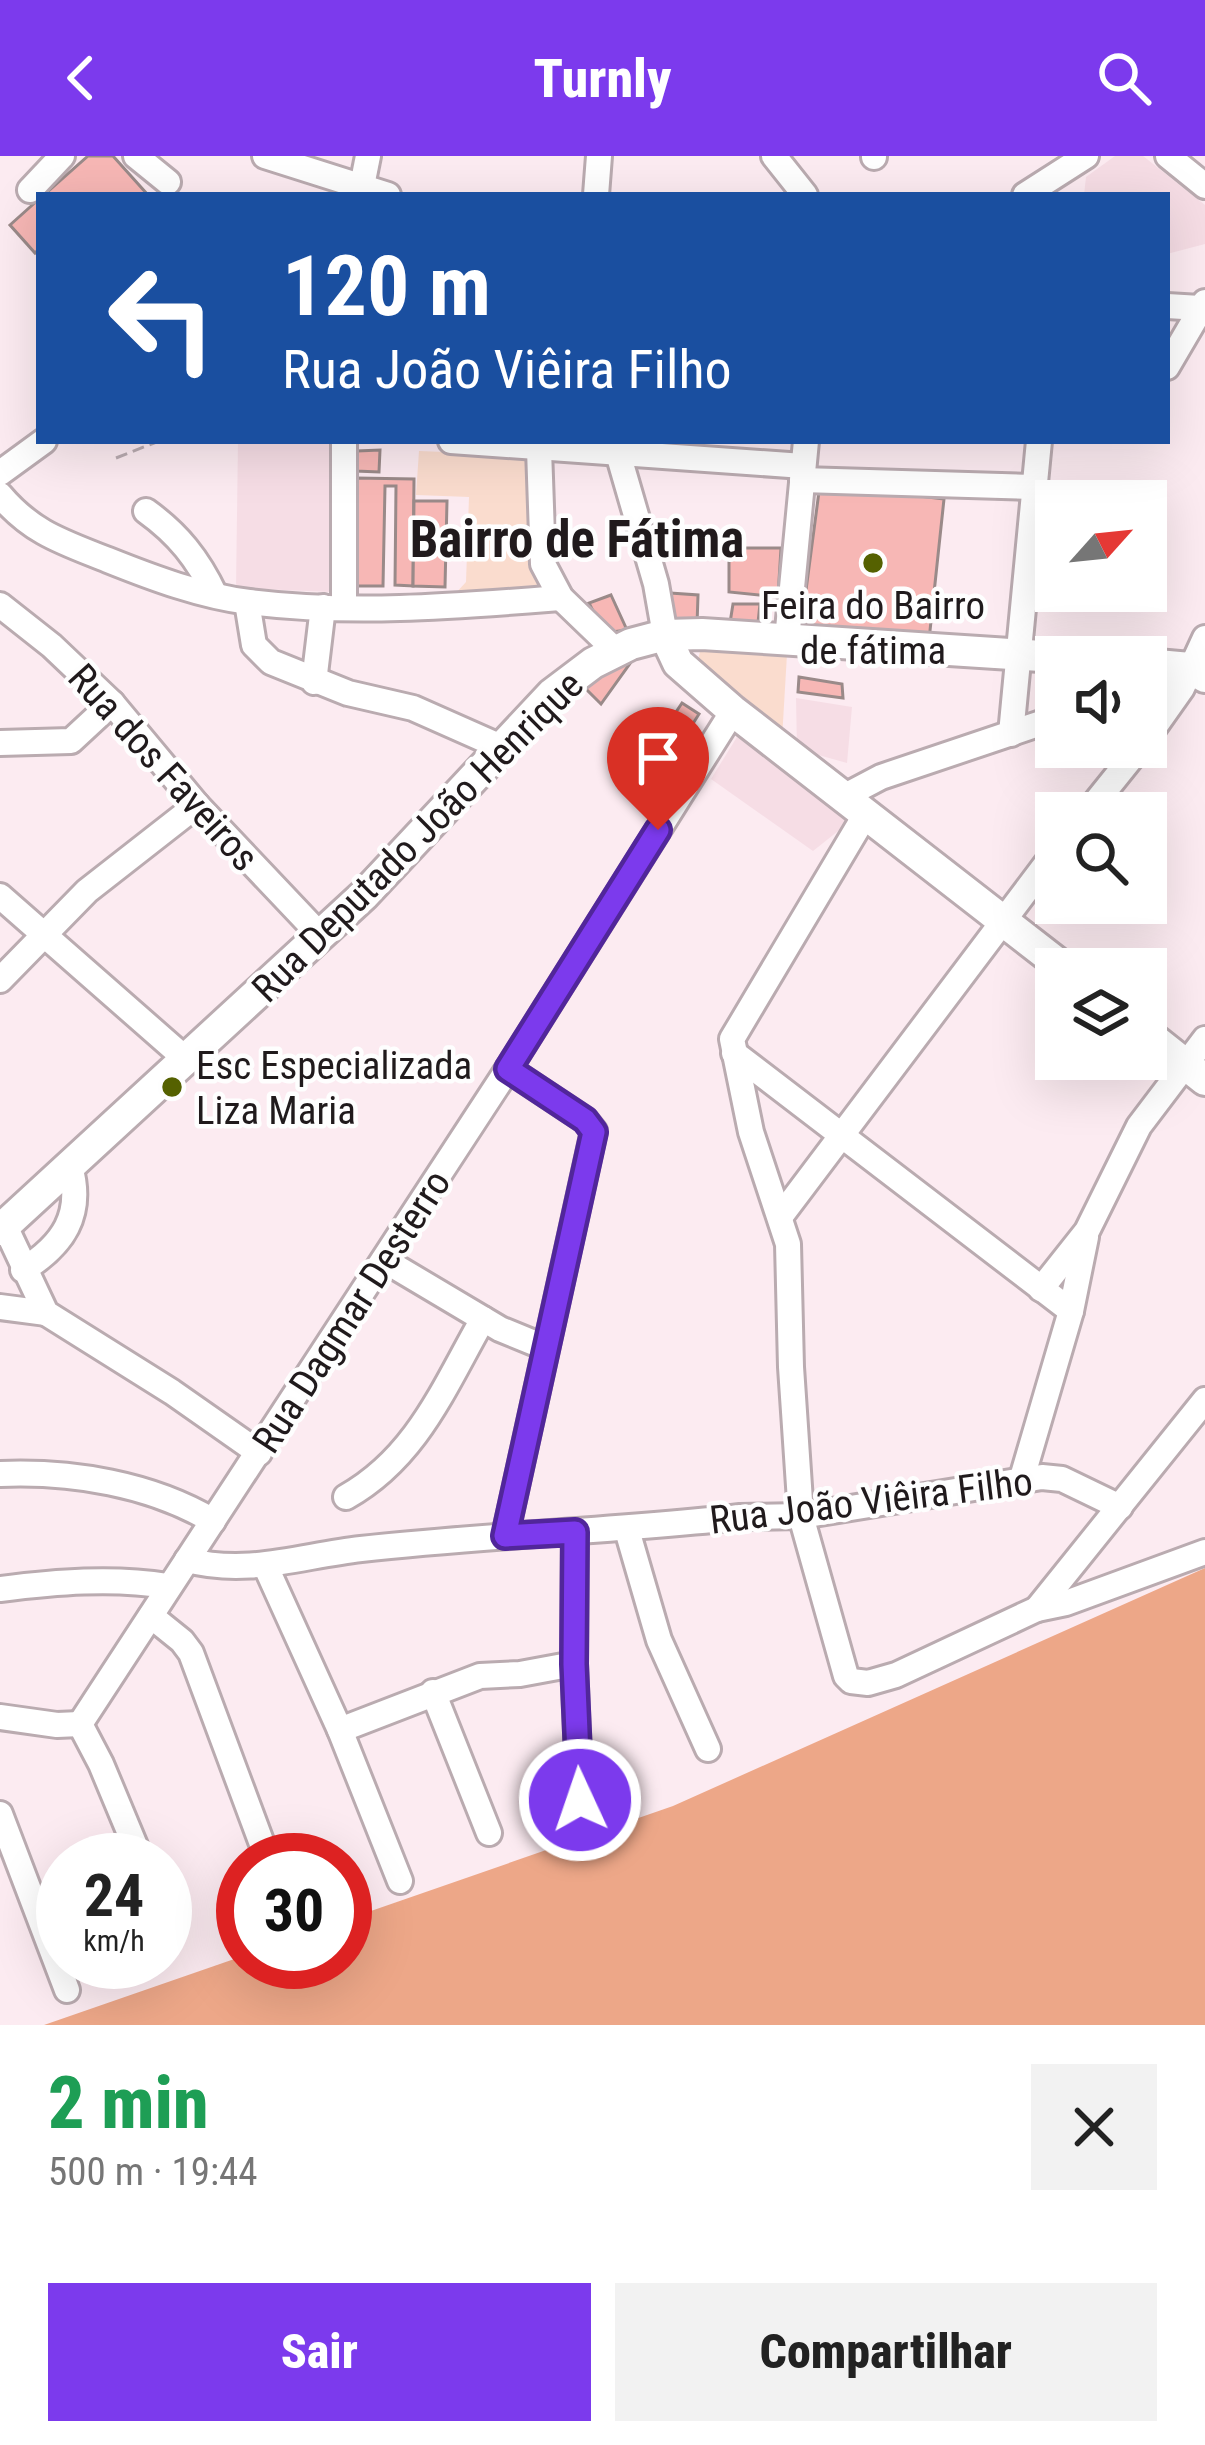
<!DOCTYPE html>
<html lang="pt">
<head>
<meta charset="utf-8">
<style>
  :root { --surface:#fff; --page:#f2f2f2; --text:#222; --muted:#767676; --accent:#7c3aed }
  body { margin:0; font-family:"Roboto Condensed",sans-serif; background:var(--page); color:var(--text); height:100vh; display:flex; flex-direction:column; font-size:45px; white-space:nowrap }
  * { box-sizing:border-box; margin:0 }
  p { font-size:39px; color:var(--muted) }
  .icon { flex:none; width:66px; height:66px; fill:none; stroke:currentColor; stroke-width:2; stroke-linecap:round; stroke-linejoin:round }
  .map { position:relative; height:1869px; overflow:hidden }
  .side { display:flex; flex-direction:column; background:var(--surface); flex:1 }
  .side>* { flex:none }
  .banner { position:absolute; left:36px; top:36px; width:1134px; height:252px; border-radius:0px; box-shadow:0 12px 48px #0002; background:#1a4fa0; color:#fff; overflow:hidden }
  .needle { width:78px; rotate:63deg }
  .controls { position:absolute; left:1035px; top:324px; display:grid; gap:24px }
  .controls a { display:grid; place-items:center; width:132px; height:132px; border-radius:0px; background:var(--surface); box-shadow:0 12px 48px #0002; font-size:60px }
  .speed { position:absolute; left:36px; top:1677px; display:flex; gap:24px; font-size:60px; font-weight:700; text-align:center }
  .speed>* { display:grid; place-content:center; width:156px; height:156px; border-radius:50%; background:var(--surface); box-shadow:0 12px 48px #0002; line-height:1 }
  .speed small { font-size:30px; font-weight:400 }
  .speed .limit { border:18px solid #d22; background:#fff; color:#111 }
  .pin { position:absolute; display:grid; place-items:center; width:102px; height:102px; color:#fff; margin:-123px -51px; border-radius:50% 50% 50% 0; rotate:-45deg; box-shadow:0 0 12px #0007 }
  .pin .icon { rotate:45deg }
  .me { position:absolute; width:132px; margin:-66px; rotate:357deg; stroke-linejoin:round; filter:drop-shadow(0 0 9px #0008) }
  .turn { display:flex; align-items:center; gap:42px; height:252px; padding:0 48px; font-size:54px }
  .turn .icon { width:156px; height:156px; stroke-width:2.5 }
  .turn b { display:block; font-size:84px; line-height:102px }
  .round { display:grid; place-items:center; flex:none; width:126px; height:126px; border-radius:0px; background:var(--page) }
  .head { display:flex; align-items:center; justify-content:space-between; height:204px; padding:0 48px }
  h1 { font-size:72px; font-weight:800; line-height:90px; color:#1e9e55 }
  .cta { display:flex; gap:24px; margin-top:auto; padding:24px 48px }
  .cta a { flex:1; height:138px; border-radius:0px; background:var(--accent); color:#fff; font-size:48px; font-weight:800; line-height:138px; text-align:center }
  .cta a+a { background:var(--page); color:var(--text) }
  header { display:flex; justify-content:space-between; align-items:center; height:156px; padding:0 48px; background:var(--accent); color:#fff; font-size:54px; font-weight:800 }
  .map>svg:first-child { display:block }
</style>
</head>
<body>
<header><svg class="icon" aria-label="back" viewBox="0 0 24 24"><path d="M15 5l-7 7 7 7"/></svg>Turnly<svg class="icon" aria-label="search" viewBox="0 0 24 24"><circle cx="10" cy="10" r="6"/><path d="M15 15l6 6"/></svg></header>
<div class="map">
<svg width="1205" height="1869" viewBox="0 0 1205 1869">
  <rect width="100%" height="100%" fill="#fcebf1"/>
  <g fill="#f6dde5">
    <path d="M1115,0H1143L1205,49V88L1167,98V39H1084L1086,21Z"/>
    <path d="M238,285L334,288L331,436L236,432Z"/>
    <path d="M796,542L852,551L847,607L797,593Z"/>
    <path d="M737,581L852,664L813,695L711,623Z"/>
  </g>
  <g fill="#fadcce">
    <path d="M419,295L526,299L530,411L541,431L455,438L466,426L469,341L416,339Z"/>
    <path d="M701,492L787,498L782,583L695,515Z"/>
  </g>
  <path fill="#eda788" d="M1205,1412V1869H44L243,1800V1806H345V1764L673,1650Z"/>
  <g fill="#f7b7b5" stroke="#9a8a89" stroke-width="3">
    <path d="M88,0H113L148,39H44Z"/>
    <path d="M39,43V93L35,97L10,69Z"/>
    <path d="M380,294L379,316L356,315L357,295Z"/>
    <path d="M356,322L414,323L413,430L395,429L396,330H385L383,430H354Z"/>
    <path d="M820,328L944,343L929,484L801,472Z"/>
    <path d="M414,345H447L445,431L413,430Z"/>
    <path d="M729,392H781L778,441L729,436Z"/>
    <path d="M670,437L698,439L697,469L675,466Z"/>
    <path d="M611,439L627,474L604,477L589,447Z"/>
    <path d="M733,448H760L757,476L729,473Z"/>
    <path d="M620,494L631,506L601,548L583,530Z"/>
    <path d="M799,521L842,528L843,542L798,536Z"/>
    <path d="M682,547L699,558L670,604L652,592Z"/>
  </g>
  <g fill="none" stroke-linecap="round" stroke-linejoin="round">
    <g stroke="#baabb0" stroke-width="30">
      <g id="minor">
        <path d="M136,0L168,26"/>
        <path d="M265,0L388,39"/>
        <path d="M774,0L805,39"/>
        <path d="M1168,0L1205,30"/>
        <path d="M874,1V0"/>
        <path d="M362,30L368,0"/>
        <path d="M30,34L62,0"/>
        <path d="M596,39L599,0"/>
        <path d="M1025,39L1086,0"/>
        <path d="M1167,150L1200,152"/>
        <path d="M1167,211L1205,146"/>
        <path d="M344,285V452"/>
        <path d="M451,285L803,310"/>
        <path d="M615,287L656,428L665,479"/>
        <path d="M539,293L543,408L561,442L615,494"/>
        <path d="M0,317L44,285"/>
        <path d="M802,324L1032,331"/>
        <path d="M0,339C32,377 63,386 108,404C153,422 201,440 249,446C352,459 458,450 561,442"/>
        <path d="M146,355C178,378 198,403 215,439"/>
        <path d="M247,446L254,489L271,506L348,537L413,552L501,591"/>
        <path d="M0,449L52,490L112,547L197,649L321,780"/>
        <path d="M787,484L806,285"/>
        <path d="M314,526L323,451"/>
        <path d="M1146,528L1188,513"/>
        <path d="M1011,578L1039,285"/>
        <path d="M1146,583L1182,532L1205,482"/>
        <path d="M0,587L71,585L112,547"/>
        <path d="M845,640L881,621L1056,562"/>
        <path d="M867,656L732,883L751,976L788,1088L791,1211L801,1360L846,1520L851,1525L868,1527L896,1519L1037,1453L1066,1447L1205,1396"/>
        <path d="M1087,657L1140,591"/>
        <path d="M0,740L188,905"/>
        <path d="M0,824L87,735L197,649"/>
        <path d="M734,897L1071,1155"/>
        <path d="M780,1061L1056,695"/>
        <path d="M0,1069L5,1070L46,1157L172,1236L259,1297"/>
        <path d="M384,1104L500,1173L544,1191"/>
        <path d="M23,1114C63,1089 84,1059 70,1010"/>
        <path d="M1041,1133L1087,1075L1139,970L1205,883"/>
        <path d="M0,1151L46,1157"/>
        <path d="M0,1318C72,1315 151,1328 213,1365"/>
        <path d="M1022,1322L1071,1155L1086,1081"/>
        <path d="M346,1341C417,1301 444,1231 483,1163"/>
        <path d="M627,1374L659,1484L708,1593"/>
        <path d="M575,1376L574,1508L580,1644"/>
        <path d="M505,1380L594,975L585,964L508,913"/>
        <path d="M187,1404C248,1420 300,1400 361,1393C487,1379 614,1375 740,1361L801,1360L1042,1321L1062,1323L1120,1351"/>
        <path d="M266,1411L340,1574L400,1725"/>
        <path d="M0,1433C56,1426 112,1421 168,1430"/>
        <path d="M1037,1453L1205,1244"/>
        <path d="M151,1460L182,1485L191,1497L268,1704"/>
        <path d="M433,1536L489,1677"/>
        <path d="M0,1561L57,1569L80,1568"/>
        <path d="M80,1568L508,913L733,555"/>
        <path d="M80,1568L101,1608L141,1704"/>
        <path d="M340,1574L480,1520L520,1518L574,1508"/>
        <path d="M0,1658L67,1834"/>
      </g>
    </g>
    <g stroke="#baabb0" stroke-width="36">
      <g id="major">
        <path d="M665,479L678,507L733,555L1065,813"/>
        <path d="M1146,508L1190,512L1205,521"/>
        <path d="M1146,877L1205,924"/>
        <path d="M0,1074L364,739L552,538L593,507L631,488L665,479L702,478L1057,501"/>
      </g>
    </g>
    <path stroke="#b9abb0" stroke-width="3" stroke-dasharray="12 6" stroke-linecap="butt" d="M116,302L159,285"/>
    <use href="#minor" stroke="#fff" stroke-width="24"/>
    <use href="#major" stroke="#fff" stroke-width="30"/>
  </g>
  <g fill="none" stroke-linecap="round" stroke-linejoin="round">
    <g stroke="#51269a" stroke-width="30">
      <path id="route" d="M580,1644L574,1508L575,1376L505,1380L594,976L585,964L508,913L658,674"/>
    </g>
    <use href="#route" stroke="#7c3aed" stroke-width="21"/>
  </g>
  <g fill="#556100" stroke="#fefefe" stroke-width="4.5">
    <circle cx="873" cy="407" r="12"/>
    <circle cx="172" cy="931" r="12"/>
  </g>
  <g text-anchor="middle" stroke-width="9" stroke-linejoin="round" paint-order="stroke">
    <g font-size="39" fill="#201a1c" stroke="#fefefe">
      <text x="873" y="463">Feira do Bairro<tspan x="873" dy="45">de fátima</tspan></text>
      <text x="196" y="923" text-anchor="start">Esc Especializada<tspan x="196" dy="45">Liza Maria</tspan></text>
    </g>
    <g font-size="39" fill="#201a1c" stroke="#fefefe">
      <text transform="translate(164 611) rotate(48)" y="14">Rua dos Faveiros</text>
      <text transform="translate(417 680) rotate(-45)" y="14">Rua Deputado João Henrique</text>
      <text transform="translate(351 1155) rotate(-57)" y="14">Rua Dagmar Desterro</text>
      <text transform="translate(871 1344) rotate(-7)" y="14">Rua João Viêira Filho</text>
    </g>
    <g font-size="51" font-weight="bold" fill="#201a1c" stroke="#fefefe">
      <text x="577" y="401">Bairro de Fátima</text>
    </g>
  </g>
</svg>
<div class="controls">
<a><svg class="needle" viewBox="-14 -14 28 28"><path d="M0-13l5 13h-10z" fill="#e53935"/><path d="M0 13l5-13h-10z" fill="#767676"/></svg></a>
<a><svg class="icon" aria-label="sound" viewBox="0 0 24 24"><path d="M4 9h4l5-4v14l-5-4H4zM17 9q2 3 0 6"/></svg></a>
<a><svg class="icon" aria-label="search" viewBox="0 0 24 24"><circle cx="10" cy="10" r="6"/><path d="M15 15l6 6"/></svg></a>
<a><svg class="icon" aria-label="layers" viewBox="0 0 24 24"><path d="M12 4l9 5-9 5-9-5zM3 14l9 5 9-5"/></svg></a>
</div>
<div class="speed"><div>24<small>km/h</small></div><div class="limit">30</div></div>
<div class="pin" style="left:658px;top:674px;background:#d93025"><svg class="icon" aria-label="arrive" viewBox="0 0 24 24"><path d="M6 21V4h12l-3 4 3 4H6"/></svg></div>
<svg class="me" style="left:580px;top:1644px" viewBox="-20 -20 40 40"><circle r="17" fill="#7c3aed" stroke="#fff" stroke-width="3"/><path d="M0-11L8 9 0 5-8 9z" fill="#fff"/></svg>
<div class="banner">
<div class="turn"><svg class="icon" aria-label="left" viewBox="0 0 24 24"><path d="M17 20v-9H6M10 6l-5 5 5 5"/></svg><div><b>120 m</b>Rua João Viêira Filho</div></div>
</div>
</div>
<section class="side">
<div class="head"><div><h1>2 min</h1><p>500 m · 19:44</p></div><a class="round"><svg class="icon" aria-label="close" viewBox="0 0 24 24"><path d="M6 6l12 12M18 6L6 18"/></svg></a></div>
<div class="cta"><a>Sair</a><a>Compartilhar</a></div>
</section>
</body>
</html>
